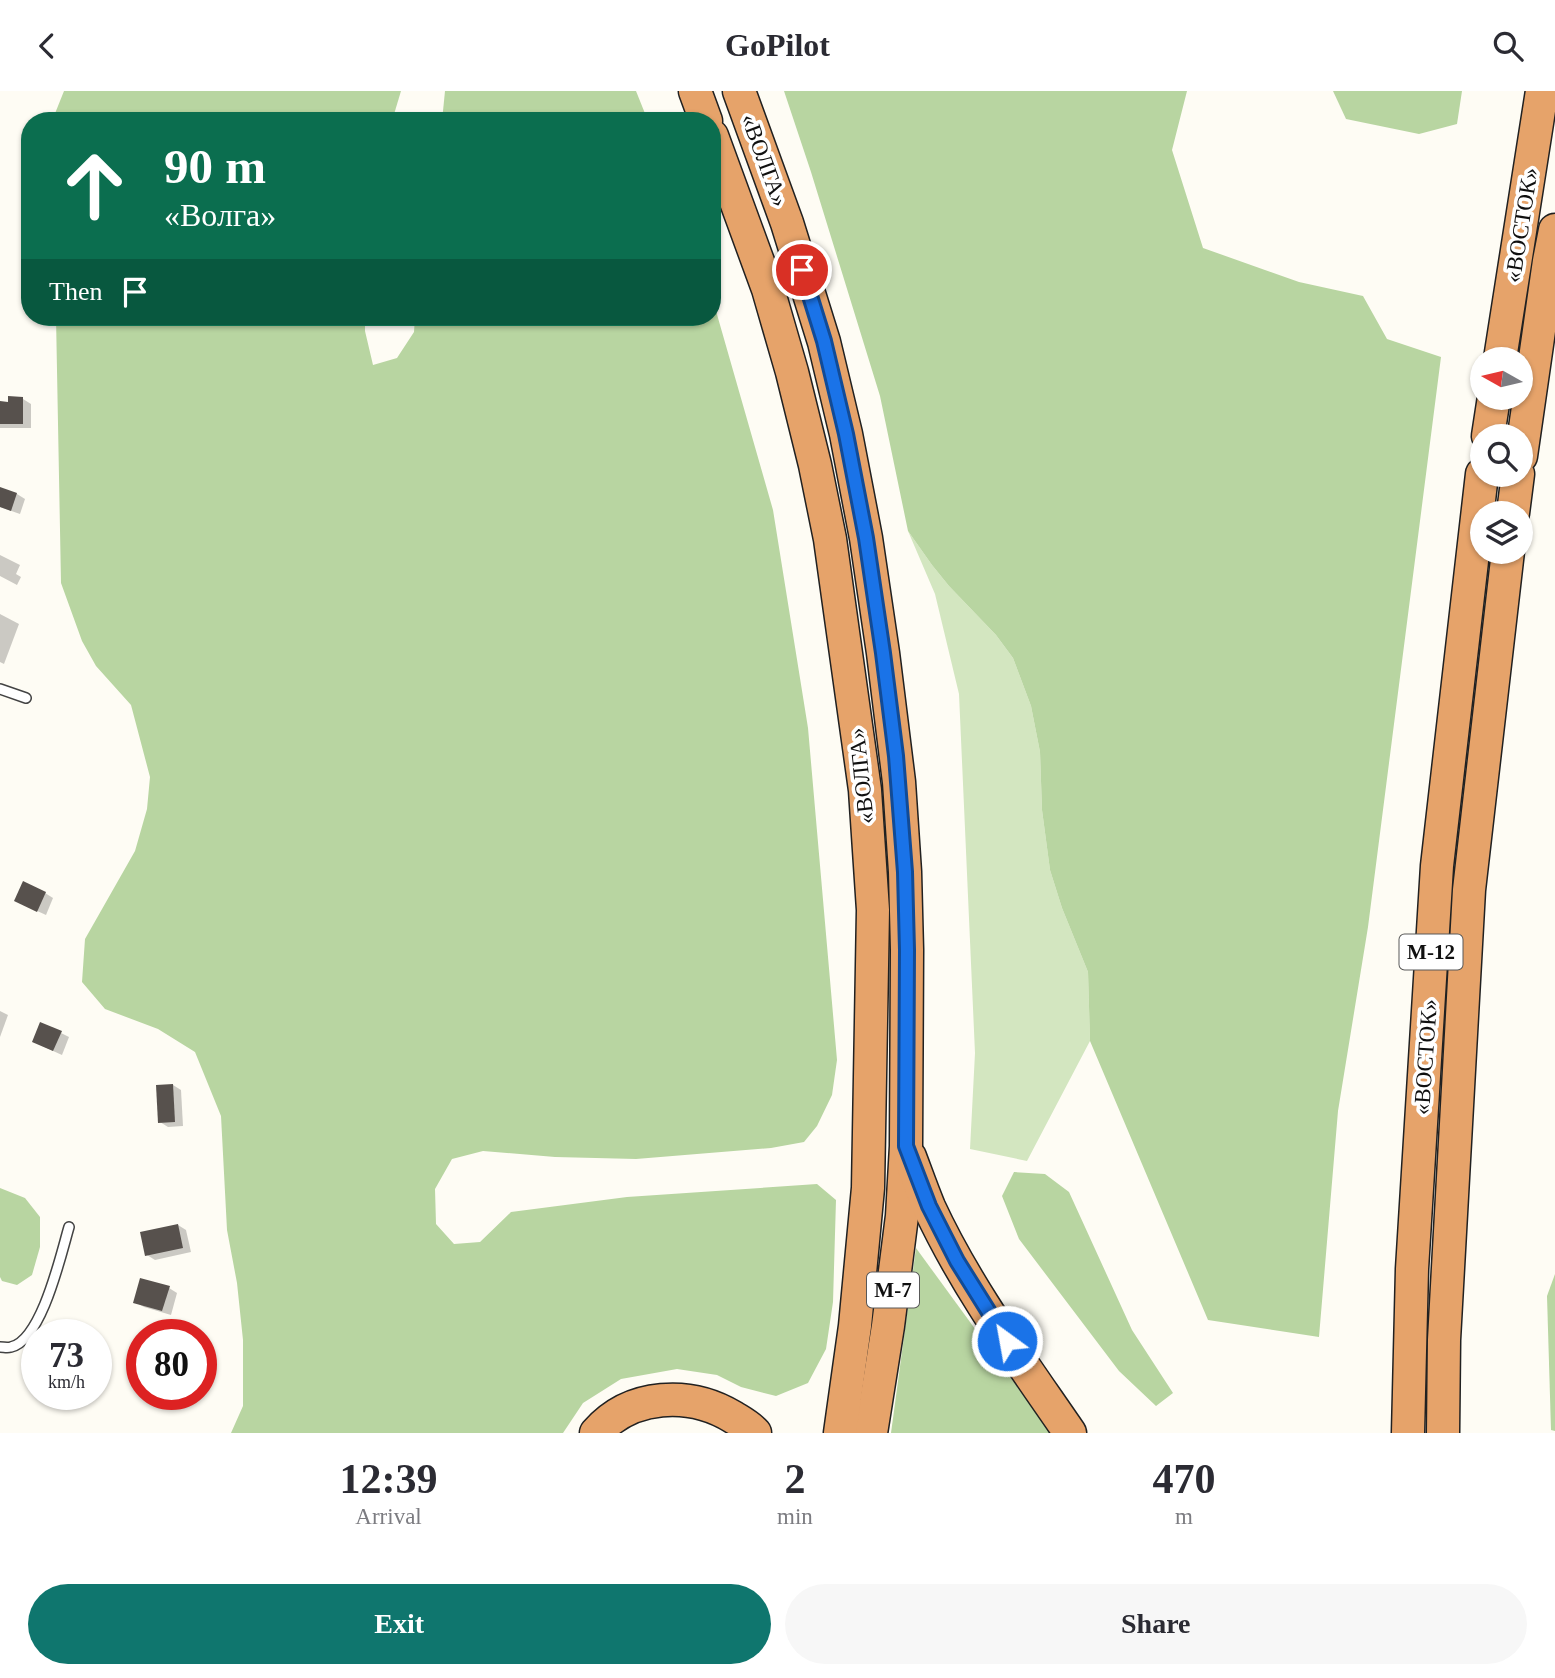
<!DOCTYPE html>
<html lang="en">
<head>
<meta charset="utf-8">
<style>
  :root { --surface:#fff; --page:#f7f7f7; --text:#2b2b33; --muted:#7c7c81; --accent:#0f766e }
  body { margin:0; font-family:Georgia,serif; background:var(--page); color:var(--text); height:100vh; display:flex; flex-direction:column; font-size:26px; white-space:nowrap }
  * { box-sizing:border-box; margin:0 }
  p { font-size:23px; color:var(--muted) }
  .icon { flex:none; width:38px; height:38px; fill:none; stroke:currentColor; stroke-width:2; stroke-linecap:round; stroke-linejoin:round }
  .map { position:relative; height:1342px; overflow:hidden }
  .side { display:flex; flex-direction:column; background:var(--surface); flex:1 }
  .side>* { flex:none }
  .guide { position:absolute; left:21px; top:21px; width:700px; height:214px; border-radius:28px; box-shadow:0 2px 5px #0004; background:#0b6e4f; color:#fff; overflow:hidden }
  .needle { width:46px; rotate:278deg }
  .controls { position:absolute; left:1470px; top:256px; display:grid; gap:14px }
  .controls a { display:grid; place-items:center; width:63px; height:63px; border-radius:50%; background:var(--surface); box-shadow:0 2px 5px #0004; font-size:35px }
  .speed { position:absolute; left:21px; top:1228px; display:flex; gap:14px; font-size:35px; font-weight:700; text-align:center }
  .speed>* { display:grid; place-content:center; width:91px; height:91px; border-radius:50%; background:var(--surface); box-shadow:0 2px 5px #0004; line-height:1 }
  .speed small { font-size:18px; font-weight:400 }
  .speed .limit { border:10px solid #d22; background:#fff; color:#111 }
  .pin { position:absolute; display:grid; place-items:center; width:60px; height:60px; color:#fff; margin:-30px; border:4px solid #fff; border-radius:50%; box-shadow:0 2px 7px #0007 }
  .me { position:absolute; width:77px; margin:-38px; rotate:328deg; stroke-linejoin:round; filter:drop-shadow(0 0 5px #0008) }
  .turn { display:flex; align-items:center; gap:24px; height:147px; padding:0 28px; font-size:32px }
  .turn .icon { width:91px; height:91px; stroke-width:2.5 }
  .turn b { display:block; font-size:49px; line-height:60px }
  .then { display:flex; align-items:center; height:66px; padding:0 28px; background:#0003; gap:14px; font-size:26px }
  .eta { display:flex; justify-content:space-evenly; align-items:center; height:119px; text-align:center }
  .eta b { font-size:42px; font-weight:600; line-height:49px }
  .button { display:flex; gap:14px; margin-top:auto; padding:14px 28px }
  .button a { flex:1; height:80px; border-radius:42px; background:var(--accent); color:#fff; font-size:28px; font-weight:600; line-height:80px; text-align:center }
  .button a+a { background:var(--page); color:var(--text) }
  header { display:flex; justify-content:space-between; align-items:center; height:91px; padding:0 28px; background:var(--surface); font-size:32px; font-weight:600 }
  .map>svg:first-child { display:block }
</style>
</head>
<body>
<header><svg class="icon" aria-label="back" viewBox="0 0 24 24"><path d="M15 5l-7 7 7 7"/></svg>GoPilot<svg class="icon" aria-label="search" viewBox="0 0 24 24"><circle cx="10" cy="10" r="6"/><path d="M15 15l6 6"/></svg></header>
<div class="map">
<svg width="1555" height="1342" viewBox="0 0 1555 1342">
  <rect width="100%" height="100%" fill="#fefcf4"/>
  <path fill="#d3e6c0" d="M908,440L932,474L949,495L996,544L1013,567L1031,615L1040,661L1042,719L1050,779L1062,817L1088,881L1090,950L1027,1070L970,1058L975,962L959,603L935,503Z"/>
  <g fill="#b8d5a1">
    <path d="M64,0H401L392,30H52Z"/>
    <path d="M445,0H636L648,30H442Z"/>
    <path d="M784,0H1187L1172,59L1203,157L1299,191L1363,205L1387,248L1441,266L1368,836L1338,1020L1319,1246L1208,1229L1090,950L1088,881L1062,817L1050,779L1042,719L1040,661L1031,615L1013,567L996,544L949,495L932,474L908,440L880,305L811,81Z"/>
    <path d="M1333,0H1462L1457,33L1419,43L1346,28Z"/>
    <path d="M712,206L773,419L808,637L837,969L832,1004L817,1035L804,1051L771,1057L636,1068L555,1066L483,1060L452,1068L435,1098L436,1133L454,1153L480,1151L511,1121L627,1106L817,1093L836,1109L833,1211L826,1258L808,1292L776,1305L741,1296L717,1284L677,1278L621,1288L583,1312L563,1342H231L243,1315V1249L237,1192L227,1139L221,1025L195,961L158,938L105,918L82,891L85,848L135,760L147,718L150,686L131,614L96,575L82,550L61,492L56,226H365V240L373,274L397,267L414,241L415,226H712Z"/>
    <path d="M1014,1081L1045,1083L1069,1101L1132,1239L1173,1302L1156,1315L1119,1280L1019,1148L1002,1105Z"/>
    <path d="M0,1097L25,1107L40,1126V1156L32,1184L17,1194L2,1190L0,1186Z"/>
    <path d="M916,1157L1051,1342H891Z"/>
    <path d="M1555,1183V1340L1551,1339L1547,1205Z"/>
  </g>
  <g fill="#0003">
    <path d="M23,308L31,313V337H0V312L10,314Z"/>
    <path d="M0,398L17,403L25,408L20,423L0,416Z"/>
    <path d="M0,464L20,474L16,483L21,486L17,494L0,485Z"/>
    <path d="M0,523L19,533L4,573L0,571Z"/>
    <path d="M45,802L53,807L46,824L24,814Z"/>
    <path d="M0,920L8,924L0,946Z"/>
    <path d="M61,942L69,946L62,964L42,955Z"/>
    <path d="M173,994L181,999L183,1035L168,1036L160,1031Z"/>
    <path d="M178,1134L186,1139L191,1161L155,1169L147,1164Z"/>
    <path d="M169,1197L177,1202L171,1224L144,1216L135,1211Z"/>
  </g>
  <g fill="#57514d">
    <path d="M8,305L23,306V333H0V310L8,311Z"/>
    <path d="M0,396L17,402L11,420L0,416Z"/>
    <path d="M23,790L46,801L37,821L14,810Z"/>
    <path d="M40,931L62,940L53,960L32,951Z"/>
    <path d="M173,993L175,1031L158,1032L156,994Z"/>
    <path d="M178,1133L183,1157L145,1165L140,1141Z"/>
    <path d="M140,1187L170,1195L162,1220L133,1212Z"/>
  </g>
  <g fill="none" stroke-linecap="round" stroke-linejoin="round">
    <g stroke="#434343" stroke-width="12">
      <g id="lane">
        <path d="M0,598L26,607"/>
        <path d="M0,1256C4,1256 7,1257 11,1256C42,1249 61,1163 69,1136"/>
      </g>
    </g>
    <g stroke="#212121" stroke-width="35">
      <g id="highway">
        <path d="M695,0L706,30"/>
        <path d="M739,0L787,132L824,251L846,343L866,447L883,562L899,691L905,781L907,859L906,1055L902,1125L888,1235L871,1342"/>
        <path d="M712,45L768,198L792,281L815,374L830,448L865,699L873,819L868,1097L855,1235L840,1342"/>
        <path d="M1500,268L1542,0"/>
        <path d="M1488,345L1494,306"/>
        <path d="M1521,365L1549,170L1555,139"/>
        <path d="M1513,422L1518,383"/>
        <path d="M910,1066C916,1082 922,1099 929,1116C966,1196 1020,1269 1070,1342"/>
        <path d="M596,1342C631,1302 690,1300 733,1326C741,1331 749,1335 755,1342"/>
        <path d="M1408,1342L1412,1178L1437,775L1482,383"/>
        <path d="M1443,1342L1444,1249L1469,799L1508,460"/>
      </g>
    </g>
    <use href="#lane" stroke="#fff" stroke-width="9"/>
    <use href="#highway" stroke="#e6a36a" stroke-width="32"/>
  </g>
  <g fill="none" stroke-linecap="round" stroke-linejoin="round">
    <g stroke="#114b97" stroke-width="18">
      <path id="route" d="M802,179L824,250L846,343L866,447L883,562L896,665L905,781L907,859L906,1055L929,1115L957,1170L1007,1250"/>
    </g>
    <use href="#route" stroke="#1a73e8" stroke-width="12"/>
  </g>
  <g text-anchor="middle" stroke-width="7" stroke-linejoin="round" paint-order="stroke">
    <g fill="#fff" stroke="#585858" stroke-width="2">
      <rect x="1399.5" y="843.5" width="63" height="35" rx="5"/>
      <rect x="867" y="1181.5" width="52" height="35" rx="5"/>
    </g>
    <g font-size="21" font-weight="bold" fill="#101010">
      <text x="1431" y="868">М-12</text>
      <text x="893" y="1206">М-7</text>
    </g>
    <g font-size="23" fill="#101010" stroke="#fff">
      <text transform="translate(765 69) rotate(70)" y="8">«ВОЛГА»</text>
      <text transform="translate(1521 134) rotate(-81)" y="8">«ВОСТОК»</text>
      <text transform="translate(861 685) rotate(-96)" y="8">«ВОЛГА»</text>
      <text transform="translate(1425 966) rotate(-86)" y="8">«ВОСТОК»</text>
    </g>
  </g>
</svg>
<div class="controls">
<a><svg class="needle" viewBox="-14 -14 28 28"><path d="M0-13l5 13h-10z" fill="#e53935"/><path d="M0 13l5-13h-10z" fill="#7c7c81"/></svg></a>
<a><svg class="icon" aria-label="search" viewBox="0 0 24 24"><circle cx="10" cy="10" r="6"/><path d="M15 15l6 6"/></svg></a>
<a><svg class="icon" aria-label="layers" viewBox="0 0 24 24"><path d="M12 4l9 5-9 5-9-5zM3 14l9 5 9-5"/></svg></a>
</div>
<div class="speed"><div>73<small>km/h</small></div><div class="limit">80</div></div>
<div class="pin" style="left:802px;top:179px;background:#d93025"><svg class="icon" aria-label="arrive" viewBox="0 0 24 24"><path d="M6 21V4h12l-3 4 3 4H6"/></svg></div>
<svg class="me" style="left:1007px;top:1250px" viewBox="-20 -20 40 40"><circle r="17" fill="#1a73e8" stroke="#fff" stroke-width="3"/><path d="M0-11L8 9 0 5-8 9z" fill="#fff"/></svg>
<div class="guide">
<div class="turn"><svg class="icon" aria-label="ahead" viewBox="0 0 24 24"><path d="M12 20V5M6 11l6-6 6 6"/></svg><div><b>90 m</b>«Волга»</div></div>
<div class="then">Then<svg class="icon" aria-label="arrive" viewBox="0 0 24 24"><path d="M6 21V4h12l-3 4 3 4H6"/></svg></div>
</div>
</div>
<section class="side">
<div class="eta">
<div><b>12:39</b><p>Arrival</p></div>
<div><b>2</b><p>min</p></div>
<div><b>470</b><p>m</p></div>
</div>
<div class="button"><a>Exit</a><a>Share</a></div>
</section>
</body>
</html>
